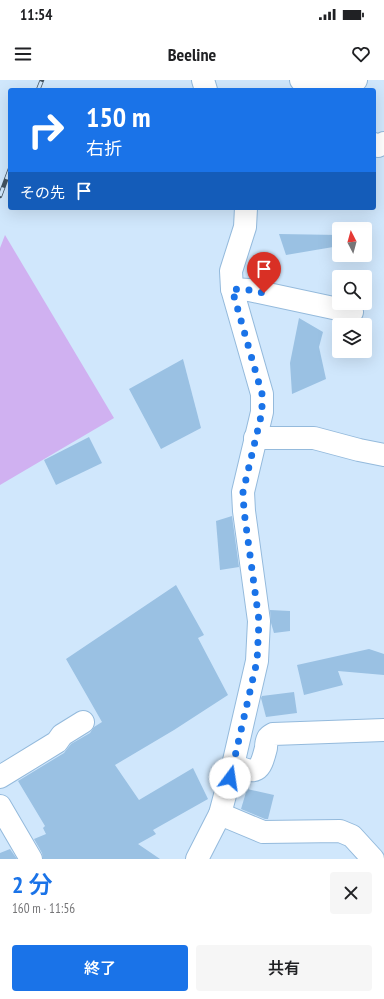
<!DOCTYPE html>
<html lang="ja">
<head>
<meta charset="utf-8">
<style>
  :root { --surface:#fff; --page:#f6f6f6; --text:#202124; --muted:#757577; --accent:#1a73e8 }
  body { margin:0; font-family:"PT Sans Narrow","Noto Sans JP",sans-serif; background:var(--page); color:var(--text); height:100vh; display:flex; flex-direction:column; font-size:15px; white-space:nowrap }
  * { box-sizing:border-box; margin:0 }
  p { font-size:13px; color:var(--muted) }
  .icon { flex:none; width:22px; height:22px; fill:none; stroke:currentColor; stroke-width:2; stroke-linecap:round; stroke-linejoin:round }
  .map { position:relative; height:779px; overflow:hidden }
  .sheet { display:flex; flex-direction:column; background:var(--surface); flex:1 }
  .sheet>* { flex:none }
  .banner { position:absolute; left:8px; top:8px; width:368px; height:122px; border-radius:4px; box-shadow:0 4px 16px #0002; background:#1a73e8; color:#fff; overflow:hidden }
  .needle { width:26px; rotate:354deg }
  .buttons { position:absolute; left:332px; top:142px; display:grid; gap:8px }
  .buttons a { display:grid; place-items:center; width:40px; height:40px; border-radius:4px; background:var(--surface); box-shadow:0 4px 16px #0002; font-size:20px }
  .pin { position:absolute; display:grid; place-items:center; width:34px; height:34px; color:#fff; margin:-41px -17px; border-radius:50% 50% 50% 0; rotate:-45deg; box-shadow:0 0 4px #0007 }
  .pin .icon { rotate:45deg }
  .me { position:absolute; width:44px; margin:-22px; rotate:14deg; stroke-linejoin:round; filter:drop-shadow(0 0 3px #0008) }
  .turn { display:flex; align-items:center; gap:14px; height:84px; padding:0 12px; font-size:18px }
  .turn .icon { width:52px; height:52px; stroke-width:2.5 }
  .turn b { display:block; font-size:28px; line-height:34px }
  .then { display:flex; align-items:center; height:38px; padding:0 12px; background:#0003; gap:8px; font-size:15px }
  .round { display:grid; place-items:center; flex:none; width:42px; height:42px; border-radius:4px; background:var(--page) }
  .overview { display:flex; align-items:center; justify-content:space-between; height:68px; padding:0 12px }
  h1 { font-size:24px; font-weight:600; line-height:30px; color:var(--accent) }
  .primary-button { display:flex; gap:8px; margin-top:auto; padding:8px 12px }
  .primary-button a { flex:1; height:46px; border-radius:4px; background:var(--accent); color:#fff; font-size:16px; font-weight:600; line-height:46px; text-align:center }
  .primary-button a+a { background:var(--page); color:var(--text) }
  .status { display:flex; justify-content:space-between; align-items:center; height:28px; padding:0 20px; background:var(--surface); direction:ltr }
  .status svg { height:11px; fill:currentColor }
  header { display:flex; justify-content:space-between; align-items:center; height:52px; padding:0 12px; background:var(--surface); font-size:18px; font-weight:600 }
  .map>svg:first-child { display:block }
</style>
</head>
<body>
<div class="status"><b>11:54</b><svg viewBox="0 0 49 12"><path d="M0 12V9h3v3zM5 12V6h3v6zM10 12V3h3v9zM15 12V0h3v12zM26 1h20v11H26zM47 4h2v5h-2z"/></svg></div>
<header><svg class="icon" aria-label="menu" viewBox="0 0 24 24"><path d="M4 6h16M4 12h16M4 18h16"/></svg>Beeline<svg class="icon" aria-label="heart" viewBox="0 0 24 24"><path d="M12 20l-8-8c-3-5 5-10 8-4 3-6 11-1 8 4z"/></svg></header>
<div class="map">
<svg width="384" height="779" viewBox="0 0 384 779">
  <rect width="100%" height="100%" fill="#d0e7fc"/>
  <path fill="#d0b1f1" d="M5,155L114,338L0,405V168Z"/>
  <g fill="#9ac1e3">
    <path d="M279,154L339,155V166L286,175Z"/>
    <path d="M299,238L323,252L319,267L326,299L292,314L290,283Z"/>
    <path d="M183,279L201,348L161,369L129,309Z"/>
    <path d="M89,357L102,383L56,405L44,380Z"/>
    <path d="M232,436L239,487L220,490L216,441Z"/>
    <path d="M176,505L204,555L198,558L228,615L174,650L115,685L139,720L193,688L208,719L153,750L156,754L138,764L160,779H43L42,773L34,759L46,754L43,748L45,746L18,701L64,673L71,664L90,653L94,647L102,642L66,579Z"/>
    <path d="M270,530L290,531V551L274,553L271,543Z"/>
    <path d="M369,569L384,574V595L338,591L343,605L304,615L297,585Z"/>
    <path d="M294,612L297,633L266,637L261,618L262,616Z"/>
    <path d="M247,709L274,715L268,739H265L241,729Z"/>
    <path d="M10,769L17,779H0V773Z"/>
  </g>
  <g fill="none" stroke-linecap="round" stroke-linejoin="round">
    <g stroke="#94badc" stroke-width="24">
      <g id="minor">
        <path d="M203,0L206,10"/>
        <path d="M301,0L303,2L332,10"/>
        <path d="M336,10L356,0"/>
        <path d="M374,64L378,66L384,63"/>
        <path d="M232,209L249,210L352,232"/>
        <path d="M255,358H314L359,370L384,375"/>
        <path d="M233,685C257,695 260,692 266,668C266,665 267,660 268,658C269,656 271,655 273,654L384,650"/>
        <path d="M0,697L57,662L62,655L83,642"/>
        <path d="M0,726L31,779"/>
        <path d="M220,734L263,752L340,751L352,756L373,779"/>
        <path d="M197,779L220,734L233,685L257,581L259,541L244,431L243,412L262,332V314L232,209L231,191L245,147L246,128"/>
      </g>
    </g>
    <use href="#minor" stroke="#fff" stroke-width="22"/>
    <g stroke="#425362" stroke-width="4.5">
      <g id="rail">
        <path d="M38,10L42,0"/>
        <path d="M0,116L10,89"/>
      </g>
    </g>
    <use href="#rail" stroke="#d0e7fc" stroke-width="3" stroke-dasharray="9" stroke-linecap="butt"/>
  </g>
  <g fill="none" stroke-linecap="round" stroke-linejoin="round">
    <path stroke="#1a73e8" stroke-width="7" stroke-dasharray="0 12.6" d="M230,698L257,581L259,541L244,431L243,412L262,332V314L232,209L249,210L264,213"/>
  </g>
</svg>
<div class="buttons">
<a><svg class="needle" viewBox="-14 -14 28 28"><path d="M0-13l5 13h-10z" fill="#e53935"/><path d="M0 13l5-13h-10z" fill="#757577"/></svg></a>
<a><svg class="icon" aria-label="search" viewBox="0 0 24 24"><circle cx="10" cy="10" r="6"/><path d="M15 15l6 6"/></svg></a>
<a><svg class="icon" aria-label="layers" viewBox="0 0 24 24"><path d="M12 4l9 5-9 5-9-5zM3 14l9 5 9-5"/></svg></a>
</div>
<div class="pin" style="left:264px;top:213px;background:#d93025"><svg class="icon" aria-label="arrive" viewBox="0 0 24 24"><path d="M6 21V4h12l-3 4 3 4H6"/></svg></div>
<svg class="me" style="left:230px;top:698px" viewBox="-20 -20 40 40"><circle r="19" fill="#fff"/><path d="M0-13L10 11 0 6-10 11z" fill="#1a73e8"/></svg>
<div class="banner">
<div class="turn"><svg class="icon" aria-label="right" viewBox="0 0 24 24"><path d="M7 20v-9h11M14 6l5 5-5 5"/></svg><div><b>150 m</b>右折</div></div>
<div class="then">その先<svg class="icon" aria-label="arrive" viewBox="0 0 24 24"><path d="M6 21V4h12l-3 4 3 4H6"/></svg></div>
</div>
</div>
<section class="sheet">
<div class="overview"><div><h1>2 分</h1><p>160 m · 11:56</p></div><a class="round"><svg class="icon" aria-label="close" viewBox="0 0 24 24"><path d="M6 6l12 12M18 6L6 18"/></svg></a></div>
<div class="primary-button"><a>終了</a><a>共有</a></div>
</section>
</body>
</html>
